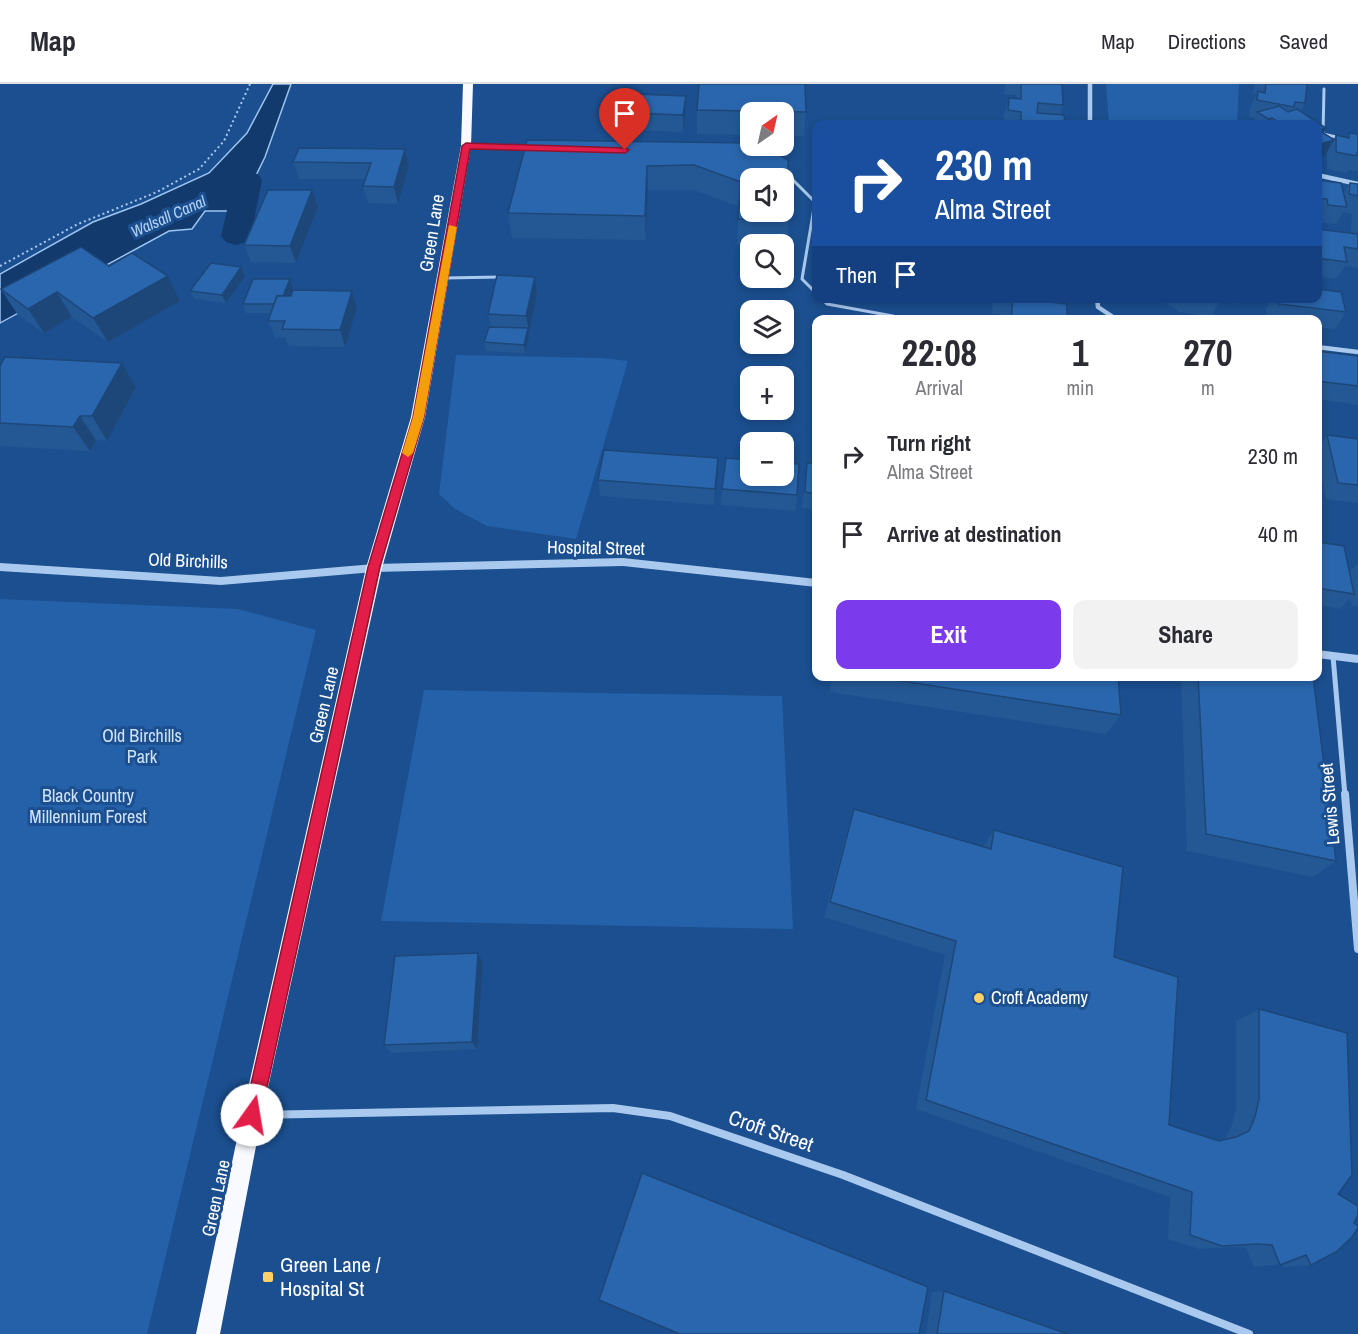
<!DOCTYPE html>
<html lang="en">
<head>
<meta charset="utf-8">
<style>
  :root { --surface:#fff; --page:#f2f2f3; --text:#2b2b33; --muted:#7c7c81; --line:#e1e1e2; --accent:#7c3aed }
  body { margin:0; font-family:"Archivo Narrow",sans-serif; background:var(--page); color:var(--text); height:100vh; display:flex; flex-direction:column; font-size:22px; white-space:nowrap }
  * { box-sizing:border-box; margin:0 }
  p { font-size:20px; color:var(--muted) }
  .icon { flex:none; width:33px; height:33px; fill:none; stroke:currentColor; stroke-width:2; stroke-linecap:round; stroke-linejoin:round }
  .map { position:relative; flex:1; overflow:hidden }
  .panel { position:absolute; left:812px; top:231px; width:510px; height:366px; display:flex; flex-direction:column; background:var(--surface); border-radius:12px; box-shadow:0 3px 9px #0003 }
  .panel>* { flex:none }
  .guide { position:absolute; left:812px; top:36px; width:510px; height:183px; border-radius:12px; box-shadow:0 3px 9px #0003; background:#1a4fa0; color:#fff; overflow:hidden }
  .needle { width:39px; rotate:34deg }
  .tools { position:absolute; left:740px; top:18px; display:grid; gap:12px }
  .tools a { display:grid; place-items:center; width:54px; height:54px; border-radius:12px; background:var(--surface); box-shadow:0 3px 9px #0003; font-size:30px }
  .pin { position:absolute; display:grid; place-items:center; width:51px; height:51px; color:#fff; margin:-62px -26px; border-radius:50% 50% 50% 0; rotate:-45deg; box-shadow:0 0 6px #0007 }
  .pin .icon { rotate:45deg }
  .me { position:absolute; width:66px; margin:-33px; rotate:13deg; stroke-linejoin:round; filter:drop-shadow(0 0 4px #0008) }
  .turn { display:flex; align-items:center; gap:21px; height:126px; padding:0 24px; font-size:27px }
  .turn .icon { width:78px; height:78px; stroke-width:2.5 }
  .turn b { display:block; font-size:42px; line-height:51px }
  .then { display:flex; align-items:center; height:57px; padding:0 24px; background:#0003; gap:12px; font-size:22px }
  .eta { display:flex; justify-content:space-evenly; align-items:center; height:102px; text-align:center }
  .eta b { font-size:36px; font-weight:700; line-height:42px }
  .button { display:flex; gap:12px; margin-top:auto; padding:12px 24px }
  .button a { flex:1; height:69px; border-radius:12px; background:var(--accent); color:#fff; font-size:24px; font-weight:700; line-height:69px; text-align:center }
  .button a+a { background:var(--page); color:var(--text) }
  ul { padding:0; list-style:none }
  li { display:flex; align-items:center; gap:18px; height:78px; padding:0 24px }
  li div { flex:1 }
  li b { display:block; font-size:22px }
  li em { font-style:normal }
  header { display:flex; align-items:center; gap:36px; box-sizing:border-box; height:84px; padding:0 30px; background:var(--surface); border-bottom:2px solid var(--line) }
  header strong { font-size:28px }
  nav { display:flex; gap:33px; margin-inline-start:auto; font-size:21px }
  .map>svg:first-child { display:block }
</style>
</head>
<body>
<header>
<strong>Map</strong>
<nav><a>Map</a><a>Directions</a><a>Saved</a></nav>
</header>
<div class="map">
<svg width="1358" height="1250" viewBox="0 0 1358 1250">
  <rect width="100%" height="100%" fill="#1b4f8f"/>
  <g fill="#2461a8">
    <path d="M1106,0H1239L1237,40H1109Z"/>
    <path d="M456,271L602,274L628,277L576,455L487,442L455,425L439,410Z"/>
    <path d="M0,515L238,525L316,546L147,1250H0Z"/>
    <path d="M424,606L782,612L793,845L381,837Z"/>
  </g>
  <path fill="#123a6d" stroke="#9cc4f0" stroke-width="1.5" d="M273,0H291L265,73L244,116L236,152L238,129L231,127H205L192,145L169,147L0,239V190L93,138L141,120L209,89L247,49Z"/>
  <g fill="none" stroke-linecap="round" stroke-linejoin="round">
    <path fill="#123a6d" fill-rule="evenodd" d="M248,88L258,90L262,96L251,152L246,158L236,161L226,158L221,152L234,96L238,90Z"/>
    <path stroke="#a9c9ee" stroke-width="2" stroke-dasharray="2 3" stroke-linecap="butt" d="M0,182L78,140L157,108L199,85L224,57L250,0"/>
    <g stroke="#a9c9ee" stroke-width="3">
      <path d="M1324,5L1323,50L1341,54"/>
      <path d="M785,88L815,118L802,195L816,209"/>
      <path d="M444,194L501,193"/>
      <path d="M821,214L827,220L893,232"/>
    </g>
    <g stroke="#a9c9ee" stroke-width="4.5">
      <path d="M1090,0V40"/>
      <path d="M466,62L531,64"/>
      <path d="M1317,91L1358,100"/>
      <path d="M1097,214L1098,223L1113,233L1111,236"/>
      <path d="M1317,263L1358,268"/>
    </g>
    <path stroke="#a9c9ee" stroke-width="5" d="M1333,572L1345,712"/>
    <g stroke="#a9c9ee" stroke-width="8">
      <path d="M1345,710L1358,865"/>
      <path d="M256,1031L613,1024L670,1032L843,1091L1249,1250"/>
    </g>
    <g fill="#a9c9ee" fill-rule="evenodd">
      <path d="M623,474L816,495V503L623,482L374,488L221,501L0,487V479L221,493L374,480Z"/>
      <path d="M1317,566L1358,571V579L1317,574Z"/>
    </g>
    <path fill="#f8faff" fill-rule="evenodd" d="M463,0H473L471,62L425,333L382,484L262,1031L220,1250H196L242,1031L366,484L411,333L461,62Z"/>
  </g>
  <g fill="#245895">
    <path d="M1005,0H1062L1063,21L1060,31L1065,40H1004V31L1009,14L1017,15V11L1004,10Z"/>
    <path d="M1254,0H1307L1305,19L1301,28L1326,44L1324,49L1334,55L1336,51L1346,53L1349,49L1358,50V87L1349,86L1347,89L1327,85V69L1324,73L1317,75V40H1251L1255,34L1249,33L1250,24L1257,10L1253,9L1255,0Z"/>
    <path d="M686,12L685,29L683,48L630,46V29Z"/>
    <path d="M697,26L806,28L804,52H783V28H750V51L697,50Z"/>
    <path d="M527,56L750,59L789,136L787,161L737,160L739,123L694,106H648L646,156L512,154L508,129Z"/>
    <path d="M299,64L409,82L398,120L368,119L363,102L365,95H299L293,78Z"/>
    <path d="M1317,96L1343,110L1350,99L1358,100V150L1351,148L1352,130L1343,128L1336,140L1318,138L1317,133Z"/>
    <path d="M318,123L296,179L251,178L244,161Z"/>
    <path d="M1317,145L1358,150V184L1345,182L1336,195L1320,193L1322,205L1346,228L1335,245L1317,243V236H1268L1266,225L1270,218L1246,216V214H1317Z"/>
    <path d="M109,182L168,192L180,217L108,258L72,233L44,249L17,230L1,205Z"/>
    <path d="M241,183L245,192L226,219L195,215L190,207Z"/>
    <path d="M535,193L537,210L528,249L529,253L525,269L486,267L484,258L491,243L488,230Z"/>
    <path d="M293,204L290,212L352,207L357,224L345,263L289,262L285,253L275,254L268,237L270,229H246L243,220Z"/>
    <path d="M993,214H1062L1060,219L1067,236H1007V231L992,230Z"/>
    <path d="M1158,214H1220V216L1211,233L1180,228Z"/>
    <path d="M1222,214H1242L1239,220L1222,218Z"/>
    <path d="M1317,267L1358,272V321L1317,315Z"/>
    <path d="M122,279L136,303L107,357L96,356L90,367L0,362V282Z"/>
    <path d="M1327,351L1358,355V419L1326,415L1317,376V365Z"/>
    <path d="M718,374L714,421L600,412L598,396Z"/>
    <path d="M807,379L816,380V426L802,424Z"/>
    <path d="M722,405L797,411L795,427L721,421Z"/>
    <path d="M1317,458L1350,488L1358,479V522H1352L1350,514L1340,525L1317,521Z"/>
    <path d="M832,592H1118L1121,631L1106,650L830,608Z"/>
    <path d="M1181,592H1313L1336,777L1313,793L1187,767Z"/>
    <path d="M854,725L983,763L994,746L1114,873L1169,1041L1219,1057L1225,1055L1232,1041L1236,1024V937L1259,925L1338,1110L1311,1181L1283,1183L1282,1180L1254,1183L1246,1164L1232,1163L1199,1165L1168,1155L1170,1113L916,1025L945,871L824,833L848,743Z"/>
    <path d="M483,879L477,965L392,969L384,961Z"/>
    <path d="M944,1207L1068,1250H926L932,1208Z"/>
  </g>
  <g fill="#1d4779">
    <path d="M686,12L685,29L683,48V31Z"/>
    <path d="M1272,34L1269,40H1265L1268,35Z"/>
    <path d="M1326,44L1317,61L1334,56L1324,73L1317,75V50L1319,46Z"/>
    <path d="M405,65L409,82L398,120L394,103Z"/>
    <path d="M647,82L648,106L646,156L645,132Z"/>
    <path d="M312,106L318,123L296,179L290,162Z"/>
    <path d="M241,183L245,192L226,219L222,211Z"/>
    <path d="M168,192L180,217L108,258L93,234Z"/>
    <path d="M535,193L537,210L529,249L526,232Z"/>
    <path d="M290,195L293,204L284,229L280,220Z"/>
    <path d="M352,207L357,224L345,263L340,246Z"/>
    <path d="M57,208L72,233L44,249L28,225Z"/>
    <path d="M528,244L529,253L525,269L524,261Z"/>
    <path d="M122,279L136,303L107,357L92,332Z"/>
    <path d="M80,332L96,356L90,367L73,343Z"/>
    <path d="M718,374V390L714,421L715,405Z"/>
    <path d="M478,869L483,879L477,965L472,958Z"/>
  </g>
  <g fill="#2a66ad" stroke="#1d4779" stroke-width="1.5" fill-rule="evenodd">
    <path d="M699,0H805L806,28L697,26Z"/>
    <path d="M1021,0H1062L1063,21L1038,19L1037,29L1064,31L1065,40H1021V28L1008,26L1009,14L1021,15Z"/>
    <path d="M1266,0H1307L1305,19L1295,18L1294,23L1257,16L1258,7L1265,9Z"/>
    <path d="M634,10L686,12L683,31L630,29Z"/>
    <path d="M1279,22L1288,28L1297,25L1326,44L1319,46L1334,56L1317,61V40H1282L1272,34L1268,35L1257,28Z"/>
    <path d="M1349,49L1358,50V69H1357V72L1336,68V51L1349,54Z"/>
    <path d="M527,56L750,59V62H764L788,76L789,136L738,135L741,98L694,81L647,82L645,132L508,129ZM750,94H783V128H750Z"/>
    <path d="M299,64L405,65L394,103L363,102L371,79L293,78Z"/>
    <path d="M1317,96L1341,99L1347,123L1328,121L1327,115L1317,114Z"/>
    <path d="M1350,99L1358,100V112L1349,110Z"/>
    <path d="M268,106H312L290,162L244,161Z"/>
    <path d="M1317,145L1358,150V165L1344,163L1347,178L1317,174Z"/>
    <path d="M81,163L109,182L132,169L168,192L93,234L57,208L28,225L1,205Z"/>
    <path d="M211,179L241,183L222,211L190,207Z"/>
    <path d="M1317,188H1319L1322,205H1317Z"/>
    <path d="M497,191L535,193L526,232L488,230Z"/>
    <path d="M253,195H290L283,212H277L274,220H243Z"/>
    <path d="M1317,205L1341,208L1346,228L1279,220L1278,214H1317Z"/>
    <path d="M293,206L352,207L340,246L282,245L285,237H268L277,212H291Z"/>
    <path d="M1013,214H1031V216L1067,220V236H1011Z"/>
    <path d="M489,243L528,244L524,261L484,258Z"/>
    <path d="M1317,267L1358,272V302L1317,297Z"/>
    <path d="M5,273L122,279L92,332H80L73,343L0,339V282Z"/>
    <path d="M1327,351L1358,355V401L1338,399Z"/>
    <path d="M604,366L718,374L715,405L598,396Z"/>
    <path d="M726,374L750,376V392H783V379L799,380L797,411L722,405Z"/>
    <path d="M807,379L816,380V410L805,408Z"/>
    <path d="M1317,458L1344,462L1354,510L1317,504Z"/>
    <path d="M870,592H1118L1121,631Z"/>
    <path d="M1198,592H1313L1336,777L1206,750Z"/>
    <path d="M854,725L991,765L994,746L1123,783L1114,873L1178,893L1169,1041L1219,1057L1236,1053L1249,1047L1255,1033L1259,1015V925L1347,949L1352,1091L1338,1110L1358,1122V1131L1354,1139L1358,1142V1144L1352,1153L1336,1168L1311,1181L1306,1171L1280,1181L1272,1161L1257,1160L1222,1162L1190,1151L1192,1108L926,1016L956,857L830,818Z"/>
    <path d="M478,869L472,958L384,961L395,872Z"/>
    <path d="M642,1089L928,1203L919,1250H680L599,1216Z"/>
    <path d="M944,1207L1068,1250H937Z"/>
  </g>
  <path fill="#e11d48" stroke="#92132f" stroke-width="1.5" d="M466,59L625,64L629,66L625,69L470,65L424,333L380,483L261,1031L258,1037L252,1040L246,1037L244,1031L368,483L413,333L462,62Z"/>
  <path fill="#f59e0b" d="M449,141L457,143L424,333L413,369L408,373L402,369L413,333Z"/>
  <g fill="#ffd166" stroke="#1b4f8f" stroke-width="2">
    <circle cx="979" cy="914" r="6"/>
    <rect x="262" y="1187" width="12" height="12" rx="3"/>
  </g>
  <g text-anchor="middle" stroke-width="6" stroke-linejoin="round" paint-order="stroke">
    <g font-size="16" font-style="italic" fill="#b5d3f5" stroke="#1b4f8f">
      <text transform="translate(168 132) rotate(-24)" y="6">Walsall Canal</text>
    </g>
    <g font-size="18" fill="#fff" stroke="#1b4f8f">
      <text transform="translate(432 149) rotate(-81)" y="6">Green Lane</text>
      <text transform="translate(596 464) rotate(1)" y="6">Hospital Street</text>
      <text transform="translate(188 477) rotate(2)" y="6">Old Birchills</text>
      <text transform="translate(324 621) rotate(-77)" y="6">Green Lane</text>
      <text transform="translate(1330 720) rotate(-95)" y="6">Lewis Street</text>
      <text transform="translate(216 1114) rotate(-78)" y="6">Green Lane</text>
    </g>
    <g font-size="18" fill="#cfe3fa" stroke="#1b4f8f">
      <text x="142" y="658">Old Birchills<tspan x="142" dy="21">Park</tspan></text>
      <text x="88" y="718">Black Country<tspan x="88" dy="21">Millennium Forest</tspan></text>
    </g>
    <g font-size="18" fill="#fff" stroke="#1b4f8f" text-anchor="start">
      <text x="991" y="920">Croft Academy</text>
    </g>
    <g font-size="21" fill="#fff" stroke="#1b4f8f">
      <text transform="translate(771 1047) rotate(19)" y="7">Croft Street</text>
    </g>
    <g font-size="21" fill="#fff" stroke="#1b4f8f" text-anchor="start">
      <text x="280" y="1188">Green Lane /<tspan x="280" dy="24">Hospital St</tspan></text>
    </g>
  </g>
</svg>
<div class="tools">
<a><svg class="needle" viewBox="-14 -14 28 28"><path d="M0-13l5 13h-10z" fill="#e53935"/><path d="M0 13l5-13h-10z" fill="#7c7c81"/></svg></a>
<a><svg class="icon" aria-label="sound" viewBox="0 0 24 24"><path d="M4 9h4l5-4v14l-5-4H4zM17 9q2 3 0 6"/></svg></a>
<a><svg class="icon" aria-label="search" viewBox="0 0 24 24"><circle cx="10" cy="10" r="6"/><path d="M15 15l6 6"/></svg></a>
<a><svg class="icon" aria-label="layers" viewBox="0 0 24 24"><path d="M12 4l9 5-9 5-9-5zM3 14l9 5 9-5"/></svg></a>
<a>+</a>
<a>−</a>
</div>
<div class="pin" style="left:625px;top:66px;background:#d93025"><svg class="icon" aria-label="arrive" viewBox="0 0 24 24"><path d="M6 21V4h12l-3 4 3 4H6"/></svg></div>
<svg class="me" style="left:252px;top:1031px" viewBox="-20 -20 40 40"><circle r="19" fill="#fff"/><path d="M0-13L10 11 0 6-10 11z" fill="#e11d48"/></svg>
<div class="guide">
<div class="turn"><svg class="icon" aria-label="right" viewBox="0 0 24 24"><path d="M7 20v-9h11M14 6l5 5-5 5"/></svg><div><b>230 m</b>Alma Street</div></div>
<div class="then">Then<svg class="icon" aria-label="arrive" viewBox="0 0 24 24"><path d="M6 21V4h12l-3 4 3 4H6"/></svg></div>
</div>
<section class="panel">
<div class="eta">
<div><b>22:08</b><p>Arrival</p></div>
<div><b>1</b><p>min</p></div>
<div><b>270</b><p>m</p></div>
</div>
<ul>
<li><svg class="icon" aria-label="right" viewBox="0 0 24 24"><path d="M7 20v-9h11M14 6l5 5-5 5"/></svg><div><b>Turn right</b><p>Alma Street</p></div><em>230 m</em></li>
<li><svg class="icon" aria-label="arrive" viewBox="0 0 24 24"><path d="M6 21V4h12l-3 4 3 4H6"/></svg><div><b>Arrive at destination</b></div><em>40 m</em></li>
</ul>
<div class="button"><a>Exit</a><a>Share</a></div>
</section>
</div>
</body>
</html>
